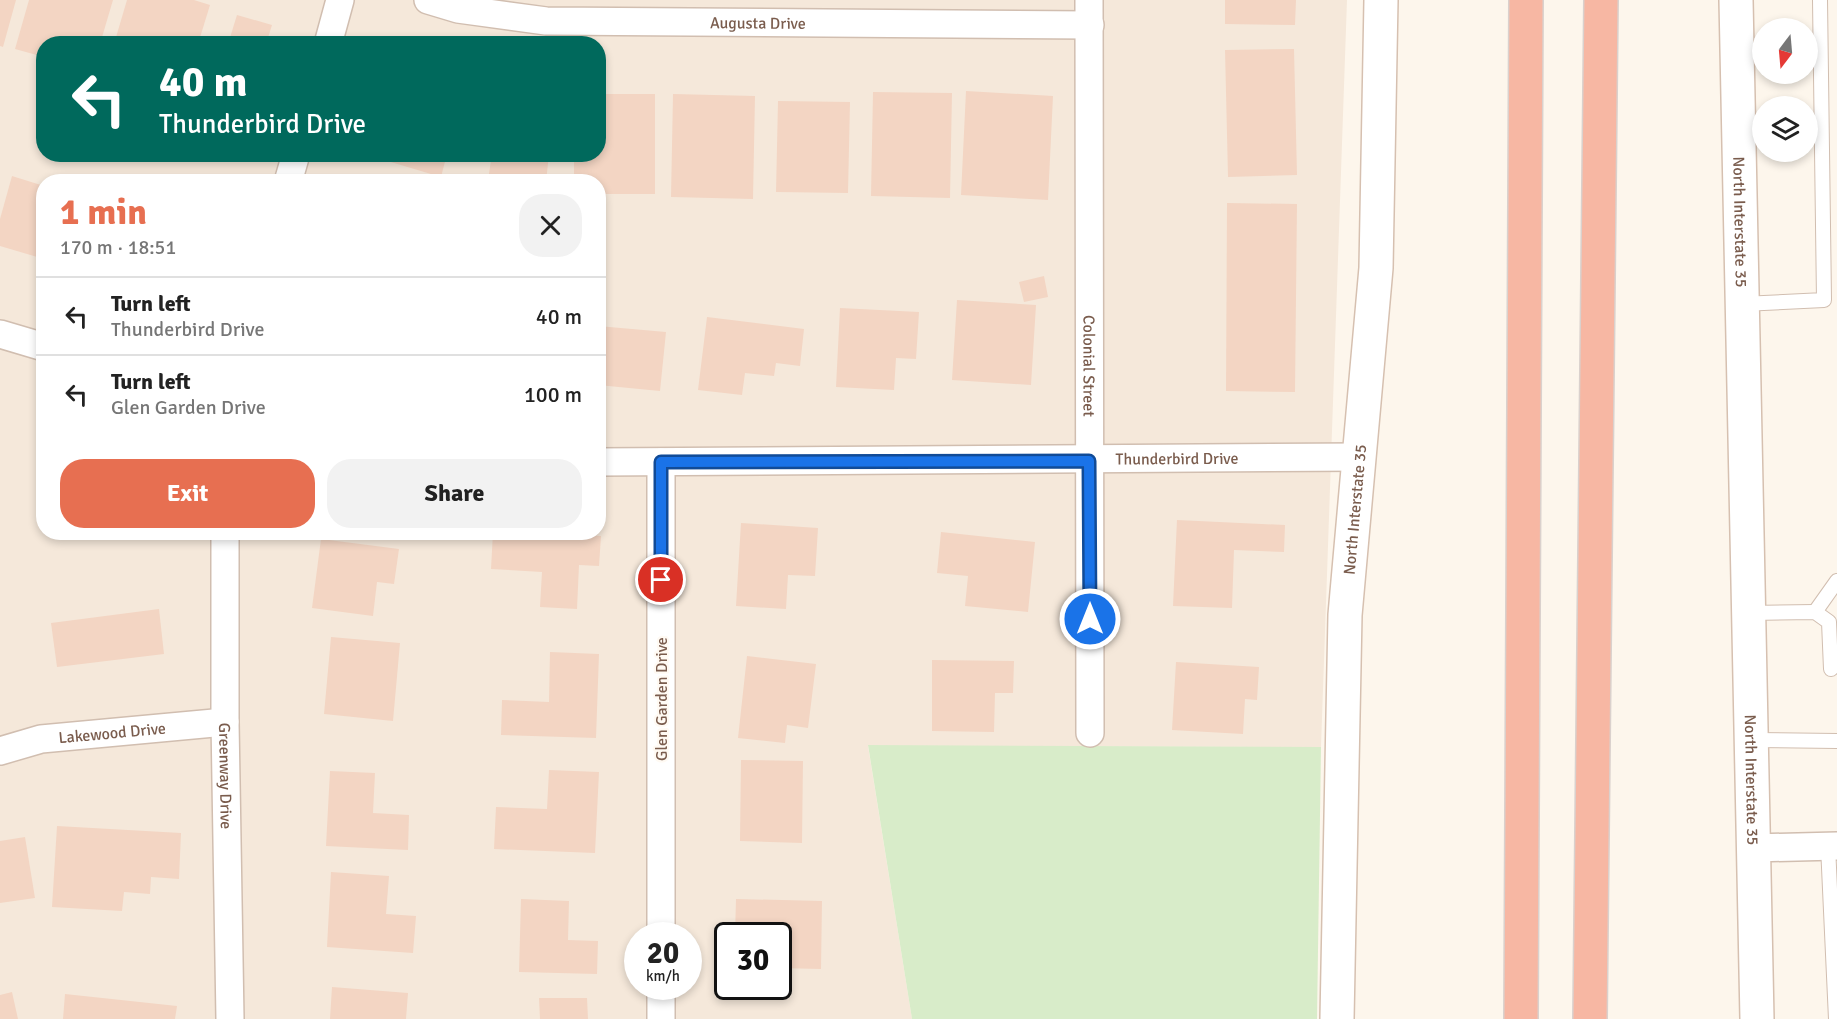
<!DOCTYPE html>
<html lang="en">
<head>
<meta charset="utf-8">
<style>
  :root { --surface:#fff; --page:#f2f2f2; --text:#222; --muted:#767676; --line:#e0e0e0; --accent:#e76f51 }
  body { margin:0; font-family:Signika,sans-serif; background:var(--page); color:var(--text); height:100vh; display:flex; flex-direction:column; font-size:22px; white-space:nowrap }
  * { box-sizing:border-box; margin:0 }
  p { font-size:20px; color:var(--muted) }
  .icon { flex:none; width:33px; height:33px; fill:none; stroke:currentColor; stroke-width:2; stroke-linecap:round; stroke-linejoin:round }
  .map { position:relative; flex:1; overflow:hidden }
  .details { position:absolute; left:36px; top:174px; width:570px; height:366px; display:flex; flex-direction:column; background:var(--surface); border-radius:24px; box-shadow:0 3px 9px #0003 }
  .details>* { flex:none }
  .guide { position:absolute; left:36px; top:36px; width:570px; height:126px; border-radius:24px; box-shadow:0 3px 9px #0003; background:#00695c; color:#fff; overflow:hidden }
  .needle { width:39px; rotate:196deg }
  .buttons { position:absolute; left:1752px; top:18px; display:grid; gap:12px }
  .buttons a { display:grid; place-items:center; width:66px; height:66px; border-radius:50%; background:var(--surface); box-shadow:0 3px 9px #0003; font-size:30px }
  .speed { position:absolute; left:624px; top:922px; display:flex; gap:12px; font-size:30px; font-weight:700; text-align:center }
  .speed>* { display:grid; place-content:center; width:78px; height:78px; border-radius:50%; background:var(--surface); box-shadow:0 3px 9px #0003; line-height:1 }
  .speed small { font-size:15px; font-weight:400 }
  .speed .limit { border:3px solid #111; border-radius:9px; background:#fff; color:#111 }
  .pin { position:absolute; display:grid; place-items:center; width:51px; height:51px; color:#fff; margin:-26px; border:3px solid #fff; border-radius:50%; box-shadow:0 2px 6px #0007 }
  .me { position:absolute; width:66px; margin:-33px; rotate:0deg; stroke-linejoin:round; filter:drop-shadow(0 0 4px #0008) }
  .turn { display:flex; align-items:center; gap:21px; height:126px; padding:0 24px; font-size:27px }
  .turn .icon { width:78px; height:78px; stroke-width:2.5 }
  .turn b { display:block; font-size:42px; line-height:51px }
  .round { display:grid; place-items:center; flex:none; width:63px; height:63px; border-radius:24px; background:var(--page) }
  .overview { display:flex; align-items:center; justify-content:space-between; height:102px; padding:0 24px }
  h1 { font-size:36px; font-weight:700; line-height:45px; color:var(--accent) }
  .button { display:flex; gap:12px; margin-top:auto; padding:12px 24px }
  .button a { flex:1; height:69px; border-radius:24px; background:var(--accent); color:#fff; font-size:24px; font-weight:700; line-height:69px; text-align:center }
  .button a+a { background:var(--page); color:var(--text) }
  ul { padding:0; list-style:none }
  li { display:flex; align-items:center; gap:18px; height:78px; padding:0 24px; border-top:2px solid var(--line) }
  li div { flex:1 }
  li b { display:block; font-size:22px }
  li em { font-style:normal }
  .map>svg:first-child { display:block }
</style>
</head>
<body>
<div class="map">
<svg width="1837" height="1019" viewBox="0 0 1837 1019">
  <rect width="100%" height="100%" fill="#fdf6ec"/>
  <path fill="#f5e8da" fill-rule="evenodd" d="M0,0H1347L1321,747L868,746L912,1019H0ZM44,44H598V154H44ZM44,182H598V532H44ZM638,936H688V987H638ZM728,936H778V987H728Z"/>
  <path fill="#d8ecc9" d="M868,745L1321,747L1317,1019H912Z"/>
  <g fill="#f3d5c3">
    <path d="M0,0H16L3,47L0,46Z"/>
    <path d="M29,0H113L100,44H44V57L15,49Z"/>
    <path d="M127,0H194L210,5L198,44H114Z"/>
    <path d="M1225,0H1296L1295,25L1225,24Z"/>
    <path d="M237,15L272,25L266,44H228Z"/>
    <path d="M1294,49L1297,175L1228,177L1225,50Z"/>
    <path d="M966,91L1053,96L1048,200L961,195Z"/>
    <path d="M873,92L952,93L950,198L871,196Z"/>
    <path d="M598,94H655V194H598V182H574V154H598Z"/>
    <path d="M673,94L755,96L753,199L671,197Z"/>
    <path d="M778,101L850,102L848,193L776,192Z"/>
    <path d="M364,154H447L441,177Z"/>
    <path d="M492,154H549L546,182L488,180Z"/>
    <path d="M12,176L44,186V259L0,246V219Z"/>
    <path d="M1227,203L1297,204L1295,392L1226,391Z"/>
    <path d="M1044,276L1048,297L1024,302L1019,282Z"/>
    <path d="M957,300L1036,305L1031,385L952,380Z"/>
    <path d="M840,308L919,312L916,359L896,358L894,390L836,387Z"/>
    <path d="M707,317L804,329L800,366L776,363L774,376L745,373L742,395L698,390Z"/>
    <path d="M598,326L666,332L660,391L598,385Z"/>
    <path d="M1177,520L1285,525L1284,552L1234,550L1232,608L1173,606Z"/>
    <path d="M741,523L818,528L815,576L788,575L786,609L736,606Z"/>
    <path d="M493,532L601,536L599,566L579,565L577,609L540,607L542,572L491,569Z"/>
    <path d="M941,532L1035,542L1028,612L965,606L968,576L937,573Z"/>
    <path d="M321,539L399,549L394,584L377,582L373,616L312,608Z"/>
    <path d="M159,609L164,654L57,667L51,623Z"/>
    <path d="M331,637L400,643L393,721L324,714Z"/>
    <path d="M550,652L599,654L596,738L501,735L502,700L549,702Z"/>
    <path d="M747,656L816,664L808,728L787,725L785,743L738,738Z"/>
    <path d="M932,660L1014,661L1013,693H995L994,732L932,731Z"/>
    <path d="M1176,662L1259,667L1257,700L1245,699L1243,734L1172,730Z"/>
    <path d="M741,760L803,761L802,843L740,841Z"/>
    <path d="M549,770L599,772L595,853L494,849L496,807L547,809Z"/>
    <path d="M330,771L375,773L373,813L409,815L408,850L326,846Z"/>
    <path d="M57,826L181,833L179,879L151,877L150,894L124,892L122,911L52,907Z"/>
    <path d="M25,837L35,898L0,903V841Z"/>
    <path d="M331,872L389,876L386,914L416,916L413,953L327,947Z"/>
    <path d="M521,899L569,901L568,940L598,941L597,974L519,972Z"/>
    <path d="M736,899L822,901L821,969L778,968V936H735Z"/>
    <path d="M332,987L408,993L406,1019H330Z"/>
    <path d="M12,992L18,1019H0V995Z"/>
    <path d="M65,994L177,1006L175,1019H63Z"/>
    <path d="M539,998H587L588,1019H540Z"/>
  </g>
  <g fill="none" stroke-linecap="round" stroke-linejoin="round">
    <g stroke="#d1beb0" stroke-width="16">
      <g id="lane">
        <path d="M1742,304L1824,300L1820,0"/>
        <path d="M1815,612L1837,581"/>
        <path d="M1749,613L1815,612L1829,622L1831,669"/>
        <path d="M1751,740L1837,741"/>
        <path d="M1828,846L1836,1019"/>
      </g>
    </g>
    <g stroke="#d1beb0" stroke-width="30">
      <g id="street">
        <path id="s1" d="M428,0L458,9L546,21L1090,25"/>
        <path id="s2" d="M1089,0L1090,733"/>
        <path d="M328,44L340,0"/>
        <path d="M288,182L296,154"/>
        <path d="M0,334L44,347"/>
        <path id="s3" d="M598,462L1361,457"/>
        <path d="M661,462V936"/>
        <path id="s4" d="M225,532V722L230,1019"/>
        <path id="s5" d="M0,751L41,739L225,722"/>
        <path d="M1753,848L1837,846"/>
        <path d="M661,987V1019"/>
      </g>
    </g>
    <g stroke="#d6c0b0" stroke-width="36">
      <g id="secondary">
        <path id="s6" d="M1736,0L1757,1019"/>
        <path id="s7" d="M1337,1019L1345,615L1376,268L1381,0"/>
      </g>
    </g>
    <g stroke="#dad1cd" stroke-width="36">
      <g id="highway">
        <path d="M1521,1019L1526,0"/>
        <path d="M1590,1019L1601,0"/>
      </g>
    </g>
    <use href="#lane" stroke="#fff" stroke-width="14"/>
    <use href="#street" stroke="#fff" stroke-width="27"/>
    <use href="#secondary" stroke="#fff" stroke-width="33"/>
    <use href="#highway" stroke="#f7b7a3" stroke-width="33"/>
  </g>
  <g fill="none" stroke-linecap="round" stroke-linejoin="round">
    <g stroke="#114b97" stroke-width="15">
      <path id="route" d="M661,580V462L1089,461L1090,619"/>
    </g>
    <use href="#route" stroke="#1a73e8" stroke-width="10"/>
  </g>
  <g text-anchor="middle" stroke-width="4.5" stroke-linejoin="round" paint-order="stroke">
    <g font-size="16" fill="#7a5c4d" stroke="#fffaf3">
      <text dy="6" stroke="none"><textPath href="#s1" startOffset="332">Augusta Drive</textPath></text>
      <text dy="6" stroke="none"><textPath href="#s6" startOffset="222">North Interstate 35</textPath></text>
      <text dy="6" stroke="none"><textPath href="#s2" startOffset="366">Colonial Street</textPath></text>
      <text dy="6" stroke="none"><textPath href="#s3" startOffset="579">Thunderbird Drive</textPath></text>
      <text dy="6" stroke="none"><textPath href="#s7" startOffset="510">North Interstate 35</textPath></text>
      <text transform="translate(661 699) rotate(-90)" y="6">Glen Garden Drive</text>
      <text dy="6" stroke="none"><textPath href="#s5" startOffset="114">Lakewood Drive</textPath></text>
      <text dy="6" stroke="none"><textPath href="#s4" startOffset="244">Greenway Drive</textPath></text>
      <text dy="6" stroke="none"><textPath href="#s6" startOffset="780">North Interstate 35</textPath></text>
    </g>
  </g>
</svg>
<div class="buttons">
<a><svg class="needle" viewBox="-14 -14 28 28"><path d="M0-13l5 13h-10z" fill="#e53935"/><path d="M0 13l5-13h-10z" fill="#767676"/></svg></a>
<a><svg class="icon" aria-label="layers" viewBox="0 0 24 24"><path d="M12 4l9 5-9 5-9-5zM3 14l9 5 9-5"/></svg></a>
</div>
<div class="speed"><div>20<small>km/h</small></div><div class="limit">30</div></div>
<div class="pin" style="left:661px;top:580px;background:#d93025"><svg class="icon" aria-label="arrive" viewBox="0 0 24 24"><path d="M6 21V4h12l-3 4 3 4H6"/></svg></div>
<svg class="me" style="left:1090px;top:619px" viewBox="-20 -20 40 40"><circle r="17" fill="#1a73e8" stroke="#fff" stroke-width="3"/><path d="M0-11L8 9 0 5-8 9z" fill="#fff"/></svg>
<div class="guide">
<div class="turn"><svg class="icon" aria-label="left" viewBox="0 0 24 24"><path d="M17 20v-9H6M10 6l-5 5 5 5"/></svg><div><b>40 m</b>Thunderbird Drive</div></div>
</div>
<section class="details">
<div class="overview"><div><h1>1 min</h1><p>170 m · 18:51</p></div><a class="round"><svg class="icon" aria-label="close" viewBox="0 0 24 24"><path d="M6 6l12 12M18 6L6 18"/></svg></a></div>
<ul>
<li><svg class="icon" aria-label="left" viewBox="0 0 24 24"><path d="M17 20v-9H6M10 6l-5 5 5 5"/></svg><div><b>Turn left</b><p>Thunderbird Drive</p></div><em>40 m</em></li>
<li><svg class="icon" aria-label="left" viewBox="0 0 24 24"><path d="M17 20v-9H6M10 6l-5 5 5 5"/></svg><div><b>Turn left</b><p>Glen Garden Drive</p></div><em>100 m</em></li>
</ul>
<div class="button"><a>Exit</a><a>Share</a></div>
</section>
</div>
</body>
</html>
